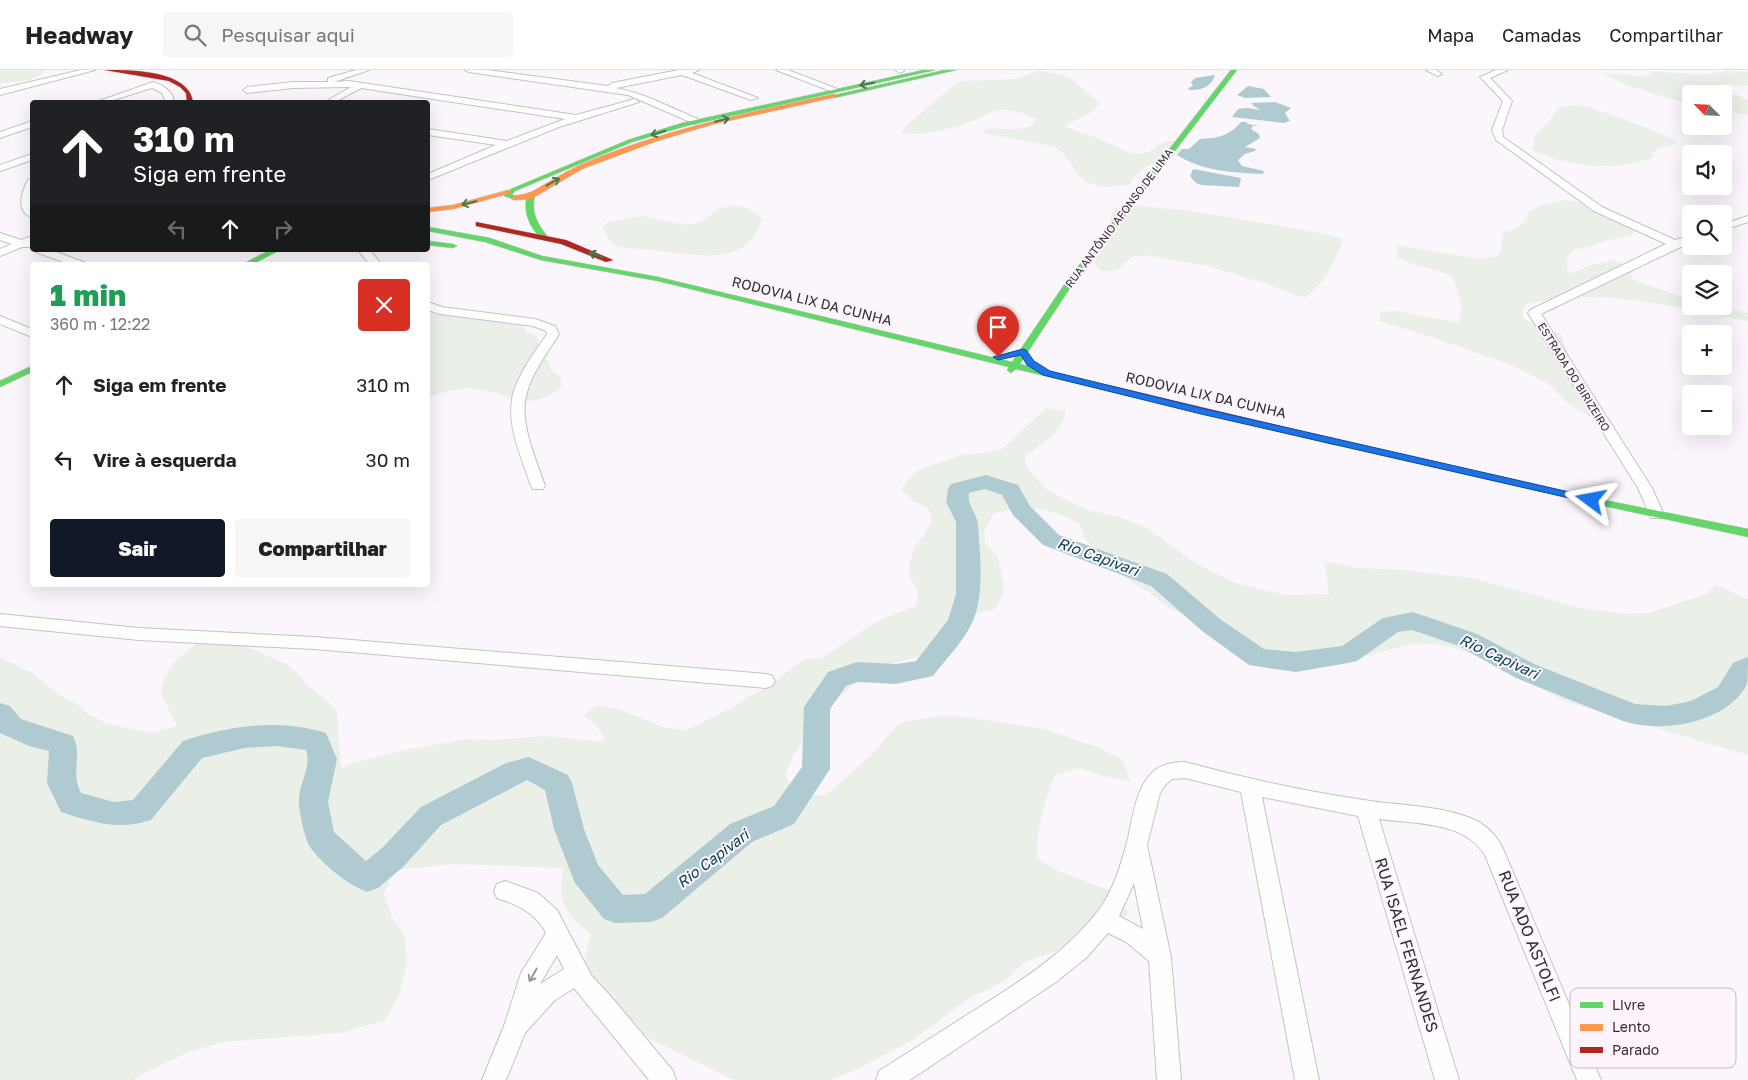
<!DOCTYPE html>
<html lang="pt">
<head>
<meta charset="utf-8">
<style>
  :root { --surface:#fff; --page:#f6f6f6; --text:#222; --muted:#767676; --line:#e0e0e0; --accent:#111827 }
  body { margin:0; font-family:"Golos Text",sans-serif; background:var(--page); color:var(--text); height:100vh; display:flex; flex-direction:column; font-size:19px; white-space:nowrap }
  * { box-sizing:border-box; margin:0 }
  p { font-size:16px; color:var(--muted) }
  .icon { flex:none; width:28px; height:28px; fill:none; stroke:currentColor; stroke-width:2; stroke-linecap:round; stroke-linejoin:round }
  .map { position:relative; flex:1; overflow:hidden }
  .panel { position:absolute; left:30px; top:192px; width:400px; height:325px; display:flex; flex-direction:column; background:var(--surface); border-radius:5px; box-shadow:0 5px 20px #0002 }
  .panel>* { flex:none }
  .banner { position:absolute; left:30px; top:30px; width:400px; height:152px; border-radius:5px; box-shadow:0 5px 20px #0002; background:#202124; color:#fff; overflow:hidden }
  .needle { width:32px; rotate:294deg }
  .buttons { position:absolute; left:1682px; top:15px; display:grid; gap:10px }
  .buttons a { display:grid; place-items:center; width:50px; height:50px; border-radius:5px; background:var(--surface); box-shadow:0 5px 20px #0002; font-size:25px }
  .pin { position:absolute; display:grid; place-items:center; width:42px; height:42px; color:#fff; margin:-51px -21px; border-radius:50% 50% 50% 0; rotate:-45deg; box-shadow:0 0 5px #0007 }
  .pin .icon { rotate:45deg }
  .me { position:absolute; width:55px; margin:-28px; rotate:283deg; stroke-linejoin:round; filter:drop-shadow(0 0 4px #0008) }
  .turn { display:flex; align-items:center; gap:18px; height:105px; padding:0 20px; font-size:22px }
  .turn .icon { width:65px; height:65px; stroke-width:2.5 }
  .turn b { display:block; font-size:35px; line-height:42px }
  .lanes { display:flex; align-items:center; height:48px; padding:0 20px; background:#0003; justify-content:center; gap:25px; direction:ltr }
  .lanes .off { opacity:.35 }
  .round { display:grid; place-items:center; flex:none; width:52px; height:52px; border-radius:5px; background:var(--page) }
  .head { display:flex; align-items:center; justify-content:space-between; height:85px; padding:0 20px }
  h1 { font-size:30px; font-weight:800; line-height:38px; color:#1e9e55 }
  .action { display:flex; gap:10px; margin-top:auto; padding:10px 20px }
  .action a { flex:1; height:58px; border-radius:5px; background:var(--accent); color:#fff; font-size:20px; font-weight:800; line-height:58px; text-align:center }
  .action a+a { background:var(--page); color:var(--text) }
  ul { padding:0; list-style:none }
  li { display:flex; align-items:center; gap:15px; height:75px; padding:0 20px }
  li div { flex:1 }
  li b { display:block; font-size:19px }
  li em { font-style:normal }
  header { display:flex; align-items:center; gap:30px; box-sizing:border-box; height:70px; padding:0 25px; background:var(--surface); border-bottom:1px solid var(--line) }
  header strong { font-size:24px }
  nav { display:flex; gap:28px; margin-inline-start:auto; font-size:18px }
  .search { width:350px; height:45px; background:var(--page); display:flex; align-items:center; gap:12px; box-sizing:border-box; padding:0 18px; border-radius:5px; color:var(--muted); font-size:19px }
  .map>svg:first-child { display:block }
</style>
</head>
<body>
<header>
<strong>Headway</strong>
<div class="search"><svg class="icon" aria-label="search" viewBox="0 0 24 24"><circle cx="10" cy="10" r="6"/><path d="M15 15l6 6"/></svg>Pesquisar aqui</div>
<nav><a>Mapa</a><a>Camadas</a><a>Compartilhar</a></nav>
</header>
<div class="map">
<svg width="1748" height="1010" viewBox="0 0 1748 1010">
  <rect width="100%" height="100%" fill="#fbf6fc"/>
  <g fill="#eaf0e8">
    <path d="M0,0H46C36,12 15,12 0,13Z"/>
    <path d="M1039,1L1062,5L1070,8L1100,33L1092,42L1064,56C1076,62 1088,64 1100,69C1114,74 1129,87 1144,83C1160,79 1156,69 1179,71C1187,91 1157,90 1146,97C1138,101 1134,108 1129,115C1109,118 1087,119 1075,100C1069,91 1064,83 1055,77L984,63L985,59C1001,57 1024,64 1035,52V48C1024,44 1011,39 1000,40C989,41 981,48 971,52C952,59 921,66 901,64L908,54L949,19L962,11L1016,9Z"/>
    <path d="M1653,1L1702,5L1726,1L1748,2V16L1728,15L1725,18L1728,22L1748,30V45L1724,41V24H1691V35L1629,16L1600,2L1648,7Z"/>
    <path d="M1575,35L1589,37L1648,58L1677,71L1674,75L1658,79L1653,82V87C1619,102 1565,97 1532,80L1535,66L1551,49L1558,38Z"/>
    <path d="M1564,130C1587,134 1621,136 1635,159L1633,164C1624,168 1614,168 1606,171C1594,175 1587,179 1575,179C1567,187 1564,193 1570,204L1591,195L1614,190L1627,196L1634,210L1691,230V236H1720L1748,243V251C1684,239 1588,214 1525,235L1522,241L1524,249L1560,263L1581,313L1603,342L1589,346L1570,335L1549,314L1512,295L1428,266L1379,251L1381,242L1397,241L1459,253L1462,236L1453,207C1435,198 1415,196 1397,188V175L1480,189L1495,187L1501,182L1503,162C1514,160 1519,157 1527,149V143L1542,135Z"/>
    <path d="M732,135L745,137L762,148C749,195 706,186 669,182C652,180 635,179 619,177L611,173L603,159L607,152L642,146L687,155L701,152L718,139Z"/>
    <path d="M1126,135L1186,140L1298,159L1330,165L1343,169C1339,182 1330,201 1322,211C1317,217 1311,222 1305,228L1264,213L1208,196L1145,185L1132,187L1118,200L1102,201L1095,194V190L1106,173L1111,144L1115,138Z"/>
    <path d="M428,233C460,242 490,239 522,253L526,262L537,266L541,283L548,291L551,300L560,307L562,316C529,344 513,325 478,319C465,316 439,323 428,328Z"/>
    <path d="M1046,338L1066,341C1062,362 1043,374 1025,385L1026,396L1047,420L1084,439L1122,448L1143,456L1199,495L1236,513L1285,525L1329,524L1324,491L1357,498L1404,500L1472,508L1581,538L1626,544L1648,543L1704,525L1716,515L1748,529V685L1567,632L1470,583L1442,575L1415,573L1367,586L1343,587L1298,598L1246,583L1189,547L1170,539L1153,525L1111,499L1084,467L1080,454C1048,438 1028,433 994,444L984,459L985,473L998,487L1003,509L1004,523L995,539L953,550L918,587L895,593L875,604L860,608L821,644L793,686L786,705L794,725H826L870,686L899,653L927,648L952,645L1045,659L1097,677L1123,690L1131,712L1106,707L1079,698L1055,705C1043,735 1037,756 1037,788L1060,802L1109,820L1130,843L1108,859L1080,873L1025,892L1005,911L968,929L913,970L847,1004L830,1010H734L626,957L589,919L584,891L591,864C565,844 556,832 564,798L454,794L394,800L384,824L392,847L405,866L407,892L400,923L385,950L342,963L222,972L186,983L140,1005L134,1010H0V587L32,603L59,625L77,634L88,644L106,653L149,663L177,656L161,624L164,607L176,590L197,573L223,567L285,593L297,603L307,615L323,627L337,641L341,698L350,694L405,680L466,669L490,670L548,666L603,672L604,668L598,657L583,645L597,635L618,639L663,657L685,661L731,638L750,626L772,615L786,602L804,590L822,588L874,553L917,535L918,520L909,506L910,492L914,479L932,452L928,438L913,431L901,420L910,408L920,399L965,384L985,383L1002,379Z"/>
  </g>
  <g fill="#afcbd1">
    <path d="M1215,5C1211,18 1201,20 1189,20L1188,18L1193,16L1191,12L1195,8Z"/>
    <path d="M1248,16L1264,19L1271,27L1245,28L1237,25Z"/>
    <path d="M1275,32L1291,38L1285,43L1290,51L1284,53L1232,47L1238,39L1247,38L1261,40L1255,37L1251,33Z"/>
    <path d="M1241,52H1246L1248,54L1258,56H1253L1251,59L1259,64L1260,68L1245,77L1256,79L1255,81L1245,84L1238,90L1242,96L1264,101L1263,104C1235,103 1201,101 1177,85L1182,79H1189L1200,69C1218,68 1229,66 1241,52Z"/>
    <path d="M1193,99L1241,108L1239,117L1202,115L1196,113L1190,106Z"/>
  </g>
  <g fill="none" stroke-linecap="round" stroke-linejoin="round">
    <path fill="#afcbd1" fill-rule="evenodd" d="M986,405L1018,415L1030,436L1059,465L1167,504L1220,549L1264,579L1296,582L1342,576L1383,548L1413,542L1477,564L1534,594L1635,634L1666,636L1691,631L1718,617L1733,593L1748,587C1748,595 1748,607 1747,614C1728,653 1661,664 1623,651L1516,608L1459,576L1412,560L1398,562L1357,591L1348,593L1296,602L1249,595L1202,561L1151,516L1043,475L1013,445L1002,425L985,419L969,423C967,436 977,443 978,455C980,484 985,526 972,553C963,572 946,589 933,606L896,614L858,612L846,616L830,639V699L794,754L752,772L662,848L651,852L615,853L604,849L575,813L571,803L554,759L545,720L527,710L441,755L403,797L378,818L367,822C347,814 323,795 310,777C305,769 299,742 299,732C298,714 312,698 306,680L276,676L245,678L202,688L151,750C119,761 92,752 61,742L47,713L49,681L29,676L0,663V633L10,636L21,649L73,666C83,685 70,702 81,723L114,732L133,730L183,671C229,656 279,648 326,663L337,689L328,732L334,762L366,791L381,779L421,737L506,693L529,687L568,705L572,713L584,759L598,795L623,825L645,824L730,754L774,736L802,697L804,637L828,602L857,592L896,594L916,591L948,550L956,524V452L946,432L948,419L951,414Z"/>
    <g stroke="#c6c1c7" stroke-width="2">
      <g id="street">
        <path d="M81,0H95L0,25V19Z"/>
        <path d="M356,0H369L334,12L349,11L576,45L635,29L639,32L559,57L428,110V104L496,75L428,65V59L507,71L565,49L361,18L335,32H325L351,17H349L293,18L247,23L243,20L247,17L293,12H328V8Z"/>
        <path d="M465,0H487L608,16L612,13L679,0H699L692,3L758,28L751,30L682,5L616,18C644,23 671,38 698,49V53L695,54L628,25L469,2Z"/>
        <path d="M776,0H788L840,20L833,22Z"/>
        <path d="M895,0H903L904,1L900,3Z"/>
        <path d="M1426,0H1436L1442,4L1438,6Z"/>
        <path d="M1496,0H1508L1490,8L1512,31L1502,60L1503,67L1602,137L1675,170L1691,165V172L1541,244L1652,418L1664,445L1661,448H1651L1638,418L1528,243L1530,240L1666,174L1594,141L1496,70L1492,60L1503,31L1480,7Z"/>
        <path d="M153,12C164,16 173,21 174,32H166L162,23L152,18L107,32H96Z"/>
        <path d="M32,51V57L0,68V62Z"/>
        <path d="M32,84V90L0,101V95Z"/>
        <path d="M32,109V147C15,142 22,121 28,110Z"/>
        <path d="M1748,146V152L1724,160V154Z"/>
        <path d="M0,163L21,170L32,166V173L30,177H22L0,186V179L12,174L0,170Z"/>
        <path d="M34,180H51L86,193L88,195H71L36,182Z"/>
        <path d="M358,180H370L382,195H370Z"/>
        <path d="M428,232L442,237L535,249L555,256L559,264C548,282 533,301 527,322C518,352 536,388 545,416L543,419H533L531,416C522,388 504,352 514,321C520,301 535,282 547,264L546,261L533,256L440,244L428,240Z"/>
        <path d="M0,246L32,259V267L0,254Z"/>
        <path d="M0,544L139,558L315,567L766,604L772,606L775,611L772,616L766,618L315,579L139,570L0,556Z"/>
        <path d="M1185,692C1244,708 1304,721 1364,730C1400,736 1439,735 1473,749C1488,756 1498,767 1504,781L1601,1010H1577L1485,785C1464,751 1415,754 1379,749L1459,1010H1435L1358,746L1262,727L1319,1010H1295L1241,722L1185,708L1172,709L1165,715L1160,723L1147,775L1171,887L1181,1010H1157L1149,891L1126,872L1108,863L1087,887L1056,912L910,1010H876L879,1001C912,980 945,959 978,938C1023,910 1066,882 1098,841C1113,822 1122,792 1128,768C1133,747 1136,717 1153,702C1161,694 1174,692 1185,692ZM1134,813L1143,859L1119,846Z"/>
        <path d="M505,811L538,823L557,840L591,905L614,930L673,1001L676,1010H649L574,918L554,931L525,963L506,1010H482L504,956L521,903L546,863C536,843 518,835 497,828L494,821L497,814ZM557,885L564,899L540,914Z"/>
      </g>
    </g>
    <g stroke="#c6c1c7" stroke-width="1">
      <g id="fast">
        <path d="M924,0H935L686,56L632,72L515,121L512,125L517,126V130L504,126L511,119L628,70L682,53Z"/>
        <path d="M945,0H956L834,28L831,26Z"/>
        <path d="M1231,0H1237L1072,215L1020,294L1111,316L1113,318L1108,321L1016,299L1011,303L1007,300L1009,297L658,211L541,190L485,172L428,161V157L490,168L542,186L658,207L1012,292L1066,212Z"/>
        <path d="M531,123L535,125C531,143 537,153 548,167L547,169H541C529,155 523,143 527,125Z"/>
        <path d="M428,171L453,174L457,176L453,178L428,175Z"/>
        <path d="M270,180H280L251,195H241Z"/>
        <path d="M32,296V302L0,317V311Z"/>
        <path d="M1335,369L1609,431L1748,459V467L1609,437L1332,374L1330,372Z"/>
      </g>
    </g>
    <g stroke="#c6c1c7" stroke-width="1">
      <g id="slow">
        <path d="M834,24L836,25V27L714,54L657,71L582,99L531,129L514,130L510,128C517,124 527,125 535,120C549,112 563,103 578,96C660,60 747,43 834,24Z"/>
        <path d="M509,120L511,121V123L453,139L428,142V138L453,135Z"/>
      </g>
    </g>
    <g stroke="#c6c1c7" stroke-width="1">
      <g id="jam">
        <path d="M105,0C131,0 189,0 193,32H187L186,23L180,17L169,11Z"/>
        <path d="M476,152L566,170L613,190L606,192L561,174L476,156Z"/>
        <path d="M1108,315L1335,369L1340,372L1335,375L1105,320L1103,318Z"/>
      </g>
    </g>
    <use href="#street" fill="#fefeff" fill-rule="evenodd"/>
    <use href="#fast" fill="#63d668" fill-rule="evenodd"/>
    <use href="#slow" fill="#ff974d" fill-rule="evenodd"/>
    <use href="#jam" fill="#b3261e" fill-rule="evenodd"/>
  </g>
  <defs><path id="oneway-shaft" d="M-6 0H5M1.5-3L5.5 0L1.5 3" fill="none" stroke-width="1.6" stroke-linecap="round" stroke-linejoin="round" transform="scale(1.25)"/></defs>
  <g stroke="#48794b">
    <use href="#oneway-shaft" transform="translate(867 14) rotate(168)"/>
    <use href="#oneway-shaft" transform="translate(722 50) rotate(-14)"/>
    <use href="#oneway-shaft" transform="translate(658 63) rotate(162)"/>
    <use href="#oneway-shaft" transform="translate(553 112) rotate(-29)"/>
    <use href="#oneway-shaft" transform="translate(469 133) rotate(166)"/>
    <use href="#oneway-shaft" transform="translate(596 185) rotate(-159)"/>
  </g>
  <use stroke="#989699" href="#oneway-shaft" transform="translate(533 905) rotate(120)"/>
  <path fill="#1a73e8" stroke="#114b97" d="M1023,279L1026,280L1034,291L1050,301L1201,338L1591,427L1596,430L1591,433L1201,344L1043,305L1027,295L1021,285L998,290L993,287Z"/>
  <g text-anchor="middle" stroke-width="4" stroke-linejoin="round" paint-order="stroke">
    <g font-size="11" fill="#322d33" stroke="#fdf4fe">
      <text transform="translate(1119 148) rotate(-53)" y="4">RUA ANTÔNIO AFONSO DE LIMA</text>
      <text transform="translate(1574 307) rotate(58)" y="4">ESTRADA DO BIRIZEIRO</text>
    </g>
    <g font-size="14" fill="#322d33" stroke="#fdf4fe">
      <text transform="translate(812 231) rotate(14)" y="5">RODOVIA LIX DA CUNHA</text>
      <text transform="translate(1206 325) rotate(13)" y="5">RODOVIA LIX DA CUNHA</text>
    </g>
    <g font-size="15" font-style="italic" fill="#03464e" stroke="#fdf4fe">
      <text transform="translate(1098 487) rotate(20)" y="5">Rio Capivari</text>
      <text transform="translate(1499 587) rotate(25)" y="5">Rio Capivari</text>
      <text transform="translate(713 789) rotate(-37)" y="5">Rio Capivari</text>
    </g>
    <g font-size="16" fill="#322d33" stroke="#fdf4fe">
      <text transform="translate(1530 866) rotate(68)" y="6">RUA ADO ASTOLFI</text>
      <text transform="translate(1407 875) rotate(73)" y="6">RUA ISAEL FERNANDES</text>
    </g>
  </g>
  <rect x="1570" y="918" width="166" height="80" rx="8" fill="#fdf4fe" stroke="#c0b8c1" stroke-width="1"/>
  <rect x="1580" y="932" width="23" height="6" fill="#63d668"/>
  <rect x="1580" y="954" width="23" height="7" fill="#ff974d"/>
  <rect x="1580" y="977" width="23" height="6" fill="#b3261e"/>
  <g font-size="14" fill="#322d33">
    <text x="1612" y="940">Livre</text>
    <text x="1612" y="962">Lento</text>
    <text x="1612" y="985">Parado</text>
  </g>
</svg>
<div class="buttons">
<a><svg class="needle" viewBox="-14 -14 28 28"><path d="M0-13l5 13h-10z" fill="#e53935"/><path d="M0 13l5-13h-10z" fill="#767676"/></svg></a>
<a><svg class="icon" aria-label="sound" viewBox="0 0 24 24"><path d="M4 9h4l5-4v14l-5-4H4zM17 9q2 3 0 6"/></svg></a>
<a><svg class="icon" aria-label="search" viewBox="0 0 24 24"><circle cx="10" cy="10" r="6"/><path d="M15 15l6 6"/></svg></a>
<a><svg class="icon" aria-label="layers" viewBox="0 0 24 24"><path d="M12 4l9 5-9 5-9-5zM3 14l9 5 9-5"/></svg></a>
<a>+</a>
<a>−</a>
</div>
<div class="pin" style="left:998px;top:287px;background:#d93025"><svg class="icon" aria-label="arrive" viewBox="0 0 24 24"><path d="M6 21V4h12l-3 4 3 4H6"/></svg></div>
<svg class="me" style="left:1591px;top:430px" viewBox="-20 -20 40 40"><path d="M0-17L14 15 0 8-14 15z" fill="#1a73e8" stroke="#fff" stroke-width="4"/></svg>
<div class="banner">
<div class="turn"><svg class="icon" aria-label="ahead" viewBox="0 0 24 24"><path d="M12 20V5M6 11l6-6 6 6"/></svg><div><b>310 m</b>Siga em frente</div></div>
<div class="lanes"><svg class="icon off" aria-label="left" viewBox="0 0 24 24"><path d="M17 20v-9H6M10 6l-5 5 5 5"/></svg><svg class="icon" aria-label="ahead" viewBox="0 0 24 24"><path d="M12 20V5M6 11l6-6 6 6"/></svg><svg class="icon off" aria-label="right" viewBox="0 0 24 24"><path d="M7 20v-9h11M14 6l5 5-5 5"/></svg></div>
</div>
<section class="panel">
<div class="head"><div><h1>1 min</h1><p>360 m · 12:22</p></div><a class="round" style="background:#d93025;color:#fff"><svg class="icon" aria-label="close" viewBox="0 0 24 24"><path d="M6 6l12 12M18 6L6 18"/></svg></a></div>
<ul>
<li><svg class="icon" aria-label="ahead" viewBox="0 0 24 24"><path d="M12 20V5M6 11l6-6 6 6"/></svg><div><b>Siga em frente</b></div><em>310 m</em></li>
<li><svg class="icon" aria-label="left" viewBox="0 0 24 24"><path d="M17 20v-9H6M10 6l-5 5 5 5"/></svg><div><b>Vire à esquerda</b></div><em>30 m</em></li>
</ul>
<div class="action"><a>Sair</a><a>Compartilhar</a></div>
</section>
</div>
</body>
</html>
